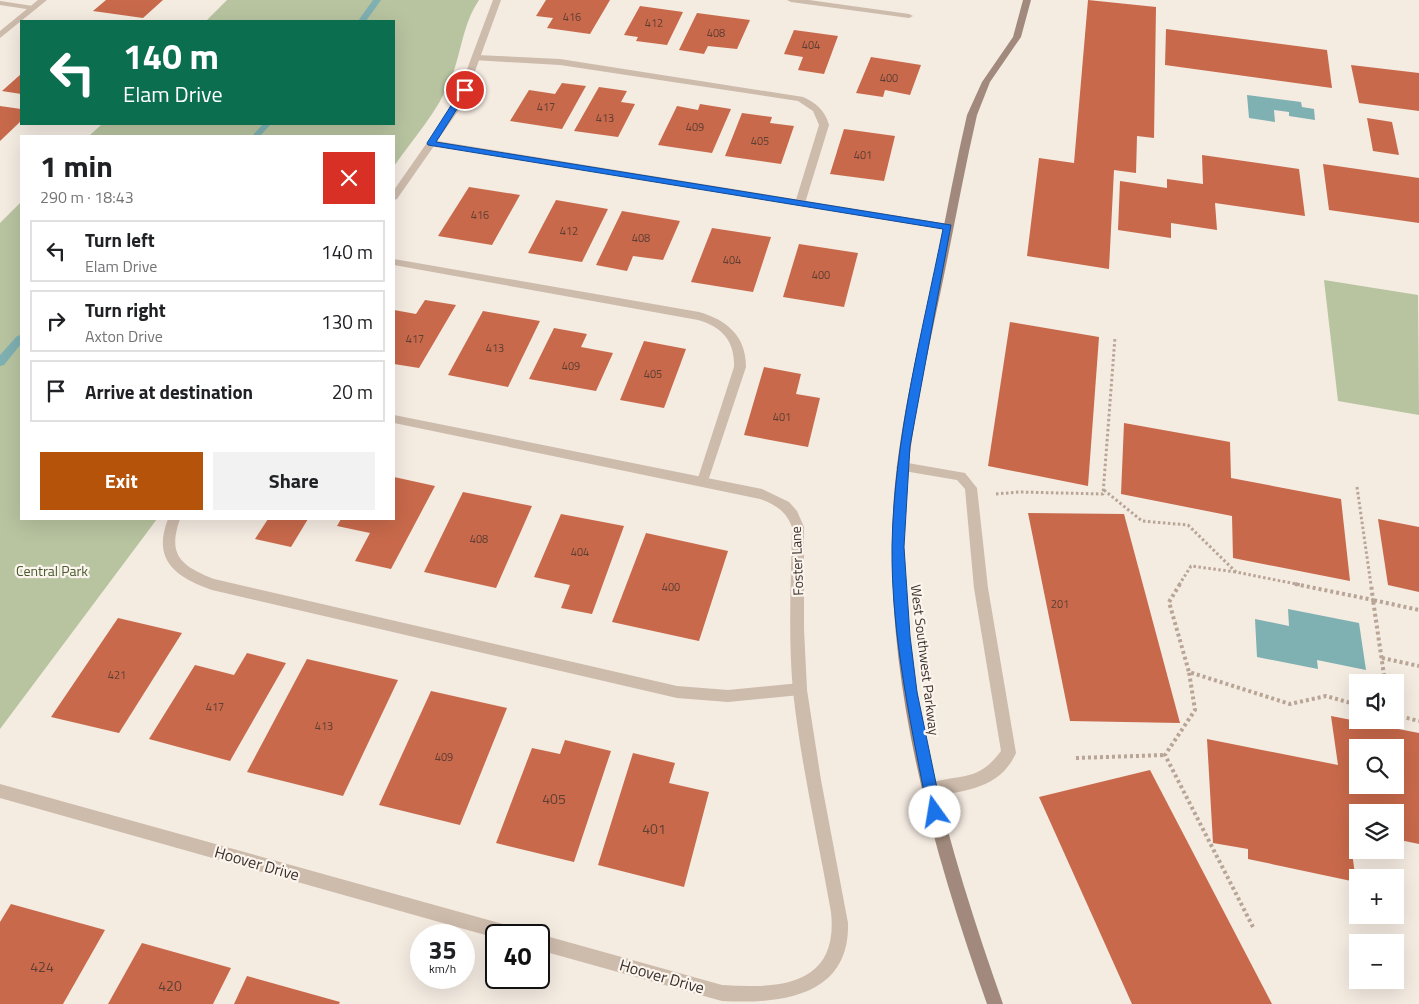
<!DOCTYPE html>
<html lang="en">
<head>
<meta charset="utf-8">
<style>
  :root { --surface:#fff; --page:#f2f2f2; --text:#202124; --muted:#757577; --line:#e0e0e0; --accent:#b45309 }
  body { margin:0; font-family:"Titillium Web",sans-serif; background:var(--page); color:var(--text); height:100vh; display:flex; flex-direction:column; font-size:19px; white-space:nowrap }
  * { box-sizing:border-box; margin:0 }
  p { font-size:16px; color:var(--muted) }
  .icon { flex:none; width:28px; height:28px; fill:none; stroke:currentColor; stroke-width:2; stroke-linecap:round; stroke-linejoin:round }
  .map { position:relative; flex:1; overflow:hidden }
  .side { position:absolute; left:20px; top:135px; width:375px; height:385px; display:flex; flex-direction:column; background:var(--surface); border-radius:0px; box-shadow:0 5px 20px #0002 }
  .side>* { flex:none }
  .guide { position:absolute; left:20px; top:20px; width:375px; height:105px; border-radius:0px; box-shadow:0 5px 20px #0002; background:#0b6e4f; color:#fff; overflow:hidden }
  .tools { position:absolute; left:1349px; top:674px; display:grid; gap:10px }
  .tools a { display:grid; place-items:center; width:55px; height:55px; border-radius:0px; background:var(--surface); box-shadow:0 5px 20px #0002; font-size:25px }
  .speed { position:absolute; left:410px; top:924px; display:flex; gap:10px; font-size:25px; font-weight:700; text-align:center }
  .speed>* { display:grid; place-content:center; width:65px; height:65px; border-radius:50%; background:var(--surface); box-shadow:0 5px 20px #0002; line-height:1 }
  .speed small { font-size:12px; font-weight:400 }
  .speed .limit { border:2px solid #111; border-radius:8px; background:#fff; color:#111 }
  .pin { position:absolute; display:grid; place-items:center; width:42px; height:42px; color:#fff; margin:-21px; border:2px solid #fff; border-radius:50%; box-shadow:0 1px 5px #0007 }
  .me { position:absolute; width:55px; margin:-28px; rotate:347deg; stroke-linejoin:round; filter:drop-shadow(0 0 4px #0008) }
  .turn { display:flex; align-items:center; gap:18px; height:105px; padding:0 20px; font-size:22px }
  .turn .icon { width:65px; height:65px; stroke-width:2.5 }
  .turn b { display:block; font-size:35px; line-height:42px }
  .round { display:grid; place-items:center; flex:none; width:52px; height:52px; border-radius:0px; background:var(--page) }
  .headline { display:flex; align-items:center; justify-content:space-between; height:85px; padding:0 20px }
  h1 { font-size:30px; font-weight:700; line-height:38px }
  .cta { display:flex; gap:10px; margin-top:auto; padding:10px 20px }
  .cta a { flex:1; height:58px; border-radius:0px; background:var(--accent); color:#fff; font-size:20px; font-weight:700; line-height:58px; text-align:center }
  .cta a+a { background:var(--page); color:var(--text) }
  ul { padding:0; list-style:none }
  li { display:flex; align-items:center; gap:15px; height:62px; margin:0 10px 8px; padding:0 10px; border:2px solid var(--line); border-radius:0px }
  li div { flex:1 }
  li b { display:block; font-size:19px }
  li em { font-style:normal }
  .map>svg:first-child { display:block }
</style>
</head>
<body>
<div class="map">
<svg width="1419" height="1004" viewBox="0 0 1419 1004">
  <rect width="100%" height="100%" fill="#f4ebe1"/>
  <g fill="#b8c4a0">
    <path d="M227,0H479C463,23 461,54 451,79C438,111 414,138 394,166V136H89L102,124H394V21H206Z"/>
    <path d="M21,202V519H157L0,729V223Z"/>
    <path d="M1324,280L1418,295L1419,415L1338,401Z"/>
  </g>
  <g fill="#7fb0b2">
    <path d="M1247,95L1301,102L1302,107L1314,109L1315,120L1289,116V112L1274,110L1275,122L1249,118Z"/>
    <path d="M1288,609L1359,623L1366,670L1317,660L1318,669L1257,657L1255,619L1289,626Z"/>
  </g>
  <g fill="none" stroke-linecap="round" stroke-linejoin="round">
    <g fill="#7fb0b2" fill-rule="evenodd">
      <path d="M373,0H381L366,21H358Z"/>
      <path d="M263,124H271L260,136H252Z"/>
      <path d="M21,335V344L4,365L0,366V355L17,336Z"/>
    </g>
  </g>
  <g fill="#c8694b" fill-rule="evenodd">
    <path d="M106,0H163L143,18L93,11Z"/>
    <path d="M546,0H610L590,34L547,28L553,18L536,16Z"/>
    <path d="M1088,0L1156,7L1154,138L1137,136L1136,173L1114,170L1109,269L1027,256L1039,158L1074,163Z"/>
    <path d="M640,6L683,12L667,45L636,41L638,37L624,35Z"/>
    <path d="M697,13L750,20L737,49L708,46L704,54L679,50Z"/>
    <path d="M1166,29L1327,50L1332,88L1165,65Z"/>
    <path d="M794,30L838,36L824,74L798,70L803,57L784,54Z"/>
    <path d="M871,57L921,65L910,95L885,90L883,97L856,93Z"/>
    <path d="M1351,65L1419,73V111L1359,103Z"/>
    <path d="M21,74V94L2,91Z"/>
    <path d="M562,83L586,86L562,129L510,121L529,90L555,94Z"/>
    <path d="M599,87L627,91L621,102L635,104L618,137L574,131Z"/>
    <path d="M700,104L731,109L712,153L658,145L677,106L698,110Z"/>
    <path d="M0,106L21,109V121L0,141Z"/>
    <path d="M742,113L772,117L770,123L794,126L781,164L725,156Z"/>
    <path d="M1367,118L1392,122L1399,155L1373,151Z"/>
    <path d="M844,129L895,136L884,181L830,174Z"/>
    <path d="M1202,155L1299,169L1305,216L1215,203L1217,230L1171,223V238L1118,230L1120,181L1167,188V179L1203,184Z"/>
    <path d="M1323,164L1419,178V223L1329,210Z"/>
    <path d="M469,187L520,195L492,245L438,236Z"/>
    <path d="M556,200L608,209L582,262L528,253Z"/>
    <path d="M622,211L680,221L663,260L633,256L627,271L596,265Z"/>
    <path d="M712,228L771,237L753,292L691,282Z"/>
    <path d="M799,244L858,253L844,307L783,297Z"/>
    <path d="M425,300L456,305L419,368L394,364V310L416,314Z"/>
    <path d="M483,311L540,321L508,387L448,375Z"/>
    <path d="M1010,322L1099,337L1088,486L988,466Z"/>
    <path d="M554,328L587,334L581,347L613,353L596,391L529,379Z"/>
    <path d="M644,341L686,349L664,408L620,400Z"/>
    <path d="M764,367L801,374L796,394L820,398L808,447L744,435Z"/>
    <path d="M1124,423L1230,442L1231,478L1341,499L1350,581L1233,558L1232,516L1121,494Z"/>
    <path d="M394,477L435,486L391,569L355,561L370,533L337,526L341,519H394Z"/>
    <path d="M463,492L532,506L496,588L424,572Z"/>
    <path d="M1028,513L1124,514L1180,723L1070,721Z"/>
    <path d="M561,514L624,526L592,614L561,608L570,585L534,577Z"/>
    <path d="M268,519H308L291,547L255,539Z"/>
    <path d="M1378,519L1419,527V592L1388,585Z"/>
    <path d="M646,533L728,551L699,641L612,622Z"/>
    <path d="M118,618L182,633L119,733L51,717Z"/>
    <path d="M247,653L286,663L230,761L149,739L195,665L234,675Z"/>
    <path d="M307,659L398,680L343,796L247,772Z"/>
    <path d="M431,691L507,708L460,825L379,805Z"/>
    <path d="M1331,716L1419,733V844L1395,839V812H1358V831L1349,830L1356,882L1248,859V849L1213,843L1207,739L1338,765ZM1358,748H1395V785H1358Z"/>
    <path d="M565,740L611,751L574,862L496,843L532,748L560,754Z"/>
    <path d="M633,753L675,763L669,783L709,792L684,887L598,865Z"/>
    <path d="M1150,770L1272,1004H1132L1039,797Z"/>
    <path d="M11,904L105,930L63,1004H0V922Z"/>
    <path d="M142,943L231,968L213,1004H108Z"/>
    <path d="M247,976L340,1002L339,1004H234Z"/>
  </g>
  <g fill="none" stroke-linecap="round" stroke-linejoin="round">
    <g stroke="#b9a596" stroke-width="3" stroke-dasharray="2.5 2.5" stroke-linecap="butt">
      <path d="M1357,487L1371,585"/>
      <path d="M1104,490L1142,521L1188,525L1236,572L1301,585"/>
      <path d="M996,494L1019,492L1103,494L1115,337"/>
      <path d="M1179,585L1191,566L1236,572"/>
    </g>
    <g stroke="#b9a596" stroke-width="4" stroke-dasharray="3 3" stroke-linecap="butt">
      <path d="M1180,584L1169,602L1189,672"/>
      <path d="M1295,584L1373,600L1371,584"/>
      <path d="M1382,658L1419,666"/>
      <path d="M1385,682L1373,600L1419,610"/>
      <path d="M1395,715L1419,721"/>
      <path d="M1076,758L1165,755"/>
      <path d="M1253,927L1165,755L1195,710L1189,672L1290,704L1326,696L1358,705"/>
    </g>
    <g fill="#cdbbac" fill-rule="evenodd">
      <path d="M0,1L33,6L37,8L33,10L0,5Z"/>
      <path d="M476,55L560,59L803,97C816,103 825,110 829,125L805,203L800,206L795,203L819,125L813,111L798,101L560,65L473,60V56Z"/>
      <path d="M394,259L699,312C727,320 746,336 746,367L707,484H699L697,481L734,367C735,341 722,327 698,320L394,265Z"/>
      <path d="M902,462L965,473L977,488L988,588L1016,753C1000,789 964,791 930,797L925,795L922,790L925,785C958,772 976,785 1001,751L974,588L965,489L957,480L898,470L896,467Z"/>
      <path d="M168,519H180C167,555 181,566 214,579L677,686L728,690L800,683L805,685L807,689L805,693L800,695L728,702L677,698L212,590C175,577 152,560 168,519Z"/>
    </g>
    <g fill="#cdbbac" fill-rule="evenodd">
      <path d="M38,0H47L0,38V31Z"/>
      <path d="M493,0H501L463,104L437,141L948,224L953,227L948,230L434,146L397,199L394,200V190L454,104Z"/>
      <path d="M787,0H809L909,14L913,16L909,18L791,2Z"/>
      <path d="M394,415L762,489L789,502L797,511L804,527V629L807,690L821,780L848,923C850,997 781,1004 722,1001L539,950V935H536L539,934L722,985C779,989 839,986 831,912C818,838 801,765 793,691C788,636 791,581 792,527C786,511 775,504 760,499L394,423Z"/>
      <path d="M0,784L514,927L520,929L522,935H496V938L0,798Z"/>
    </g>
    <path fill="#a18a7d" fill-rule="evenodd" d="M1023,0H1031L1021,37L990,82L977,115C964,171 954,228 942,285C924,371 903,458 904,547C906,705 951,856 1003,1004H987C935,856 891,704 892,546C892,457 913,371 932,285C944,228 954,171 967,115L982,82L1013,37Z"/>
  </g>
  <path fill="#1a73e8" stroke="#114b97" d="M465,88L469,90L436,142L951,225L910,446L904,547L910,636L917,692L942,812L940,816L935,818L930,816L928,812C911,725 891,635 892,546C894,439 922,334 943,229L428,145L427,143L461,90Z"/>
  <g text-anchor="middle" stroke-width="4.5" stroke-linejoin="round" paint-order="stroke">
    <g font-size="11" fill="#5e3e33">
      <text x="572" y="21">416</text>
      <text x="654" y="27">412</text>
      <text x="716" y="37">408</text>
      <text x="811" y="49">404</text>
      <text x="889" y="82">400</text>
      <text x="546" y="111">417</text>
      <text x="605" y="122">413</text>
      <text x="695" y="131">409</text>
      <text x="760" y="145">405</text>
      <text x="863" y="159">401</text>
      <text x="480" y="219">416</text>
      <text x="569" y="235">412</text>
      <text x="641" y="242">408</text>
      <text x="732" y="264">404</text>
      <text x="821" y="279">400</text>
      <text x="415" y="343">417</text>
      <text x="495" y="352">413</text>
      <text x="571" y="370">409</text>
      <text x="653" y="378">405</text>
      <text x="782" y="421">401</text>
      <text x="479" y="543">408</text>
      <text x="580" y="556">404</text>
      <text x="671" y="591">400</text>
      <text x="1060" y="608">201</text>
      <text x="117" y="679">421</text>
      <text x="215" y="711">417</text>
      <text x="324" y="730">413</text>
      <text x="444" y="761">409</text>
    </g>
    <g font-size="14" fill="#3b302b" stroke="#fbf5ee">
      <text transform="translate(797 561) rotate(-92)" y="5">Foster Lane</text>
      <text transform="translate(925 660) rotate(83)" y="5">West Southwest Parkway</text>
    </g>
    <g font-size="14" fill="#4a5a2e" stroke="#fbf5ee">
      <text x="52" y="576">Central Park</text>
    </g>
    <g font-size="14" fill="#5e3e33">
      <text x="554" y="804">405</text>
      <text x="654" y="834">401</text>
      <text x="42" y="972">424</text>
      <text x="170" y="991">420</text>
    </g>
    <g font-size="16" fill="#3b302b" stroke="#fbf5ee">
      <text transform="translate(257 863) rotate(16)" y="6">Hoover Drive</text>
      <text transform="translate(662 976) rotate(16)" y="6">Hoover Drive</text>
    </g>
  </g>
</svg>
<div class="tools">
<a><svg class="icon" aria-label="sound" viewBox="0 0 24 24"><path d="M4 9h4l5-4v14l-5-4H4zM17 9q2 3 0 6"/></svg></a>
<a><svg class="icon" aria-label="search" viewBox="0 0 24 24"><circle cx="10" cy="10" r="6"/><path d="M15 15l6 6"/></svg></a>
<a><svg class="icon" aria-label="layers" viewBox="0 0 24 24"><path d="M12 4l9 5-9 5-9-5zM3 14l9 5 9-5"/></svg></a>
<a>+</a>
<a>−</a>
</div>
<div class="speed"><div>35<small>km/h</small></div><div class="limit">40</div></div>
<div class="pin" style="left:465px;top:90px;background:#d93025"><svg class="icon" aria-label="arrive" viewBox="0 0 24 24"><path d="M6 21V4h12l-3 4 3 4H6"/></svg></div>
<svg class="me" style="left:935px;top:812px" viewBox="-20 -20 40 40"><circle r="19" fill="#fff"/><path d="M0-13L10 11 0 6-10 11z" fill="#1a73e8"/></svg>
<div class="guide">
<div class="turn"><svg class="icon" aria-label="left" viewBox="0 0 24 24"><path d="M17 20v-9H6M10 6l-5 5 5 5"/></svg><div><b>140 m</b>Elam Drive</div></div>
</div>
<section class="side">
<div class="headline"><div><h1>1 min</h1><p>290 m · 18:43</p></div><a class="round" style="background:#d93025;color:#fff"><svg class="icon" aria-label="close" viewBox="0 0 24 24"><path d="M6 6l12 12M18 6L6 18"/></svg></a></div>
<ul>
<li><svg class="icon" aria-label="left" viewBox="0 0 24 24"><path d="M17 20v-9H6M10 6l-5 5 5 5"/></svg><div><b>Turn left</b><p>Elam Drive</p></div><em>140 m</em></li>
<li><svg class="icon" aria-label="right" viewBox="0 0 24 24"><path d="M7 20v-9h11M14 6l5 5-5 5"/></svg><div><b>Turn right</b><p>Axton Drive</p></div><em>130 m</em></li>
<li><svg class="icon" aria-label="arrive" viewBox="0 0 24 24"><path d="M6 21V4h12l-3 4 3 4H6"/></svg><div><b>Arrive at destination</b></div><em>20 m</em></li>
</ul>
<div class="cta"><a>Exit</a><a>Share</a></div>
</section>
</div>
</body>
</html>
